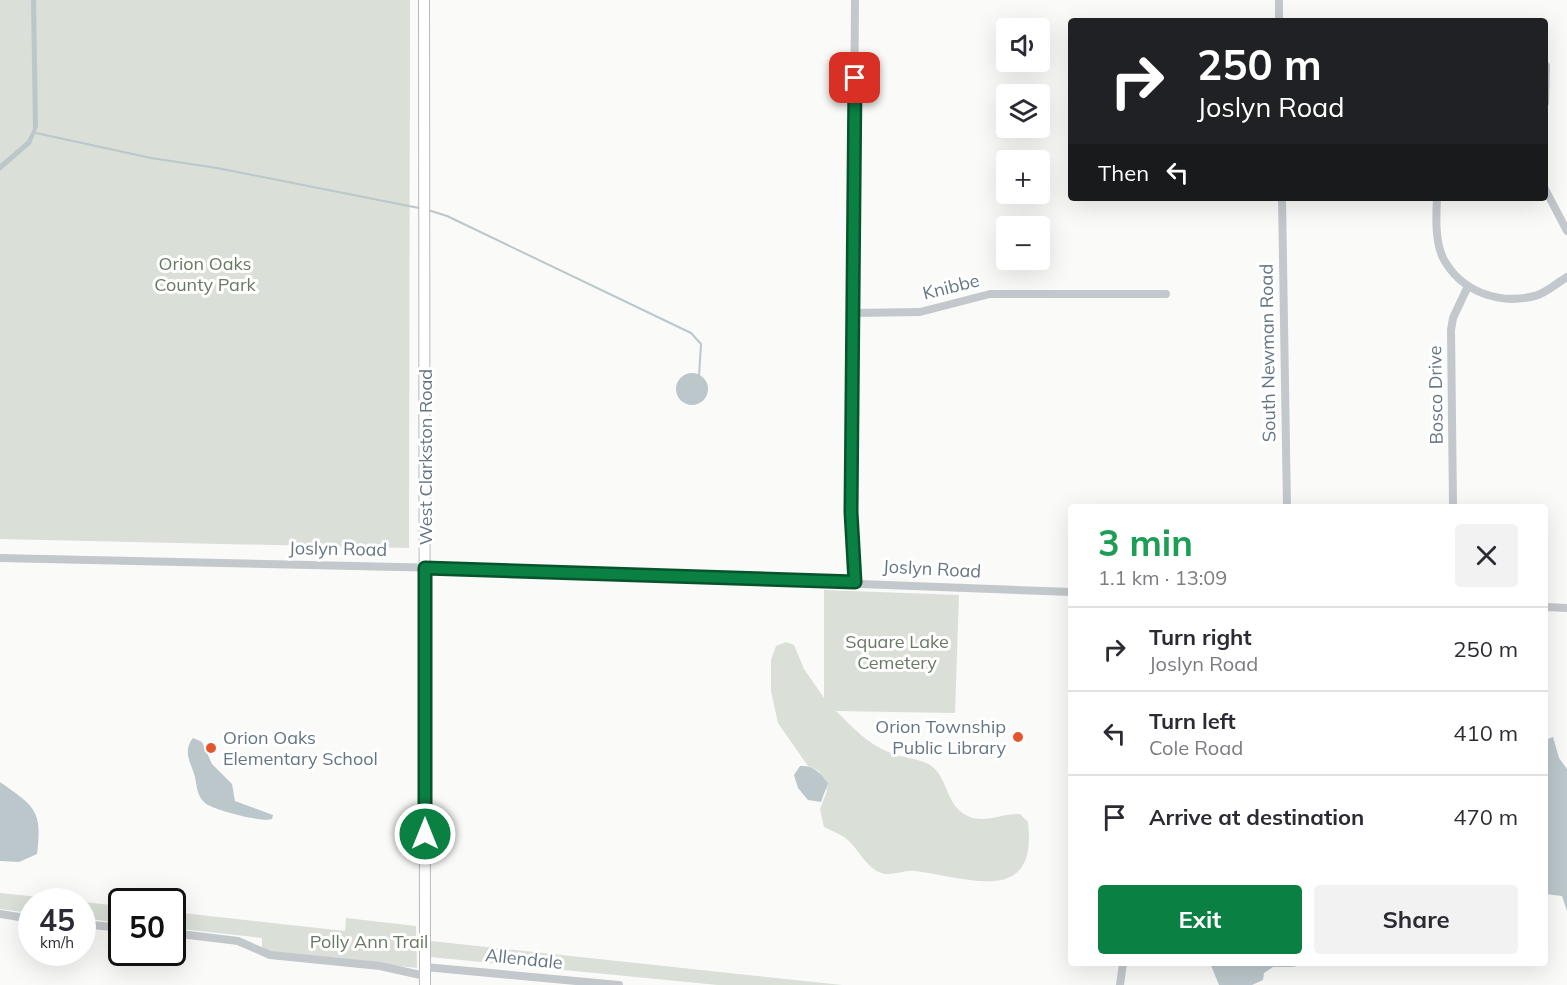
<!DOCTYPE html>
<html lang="en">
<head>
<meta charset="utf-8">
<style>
  :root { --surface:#fff; --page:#f2f2f3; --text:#2b2b33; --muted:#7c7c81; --line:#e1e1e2; --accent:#0b8043 }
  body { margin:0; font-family:Mulish,sans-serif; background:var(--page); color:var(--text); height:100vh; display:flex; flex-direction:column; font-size:22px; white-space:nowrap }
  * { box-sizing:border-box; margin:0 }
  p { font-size:20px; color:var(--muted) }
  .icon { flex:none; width:33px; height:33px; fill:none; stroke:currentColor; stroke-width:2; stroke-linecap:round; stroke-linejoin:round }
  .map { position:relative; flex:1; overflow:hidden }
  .details { position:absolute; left:1068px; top:504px; width:480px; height:462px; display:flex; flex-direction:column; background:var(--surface); border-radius:6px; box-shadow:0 6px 24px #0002 }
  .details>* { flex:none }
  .guide { position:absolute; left:1068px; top:18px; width:480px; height:183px; border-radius:6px; box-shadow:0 6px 24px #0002; background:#202124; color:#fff; overflow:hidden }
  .buttons { position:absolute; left:996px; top:18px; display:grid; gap:12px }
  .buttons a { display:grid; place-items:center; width:54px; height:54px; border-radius:6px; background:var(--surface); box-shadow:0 6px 24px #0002; font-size:30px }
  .speed { position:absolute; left:18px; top:888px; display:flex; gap:12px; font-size:30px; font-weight:700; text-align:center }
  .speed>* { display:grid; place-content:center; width:78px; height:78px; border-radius:50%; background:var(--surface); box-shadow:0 6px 24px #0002; line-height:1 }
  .speed small { font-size:15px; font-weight:400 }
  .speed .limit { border:3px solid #111; border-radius:9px; background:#fff; color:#111 }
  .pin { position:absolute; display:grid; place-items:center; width:51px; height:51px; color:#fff; margin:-26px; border-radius:12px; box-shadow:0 3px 9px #0006 }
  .me { position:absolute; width:66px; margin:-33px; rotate:0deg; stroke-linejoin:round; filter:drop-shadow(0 0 4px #0008) }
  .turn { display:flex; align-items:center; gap:21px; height:126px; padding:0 30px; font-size:27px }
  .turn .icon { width:78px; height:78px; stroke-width:2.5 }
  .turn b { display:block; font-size:42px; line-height:51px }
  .then { display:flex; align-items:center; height:57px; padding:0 30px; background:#0003; gap:12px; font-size:22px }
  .round { display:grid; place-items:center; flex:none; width:63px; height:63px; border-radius:6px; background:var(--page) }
  .overview { display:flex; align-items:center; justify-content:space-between; height:102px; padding:0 30px }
  h1 { font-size:36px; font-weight:700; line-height:45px; color:#1e9e55 }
  .button { display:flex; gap:12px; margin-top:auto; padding:12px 30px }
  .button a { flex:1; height:69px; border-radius:6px; background:var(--accent); color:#fff; font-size:24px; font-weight:700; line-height:69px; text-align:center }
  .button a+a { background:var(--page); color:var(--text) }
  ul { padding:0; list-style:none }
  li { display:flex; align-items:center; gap:18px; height:84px; padding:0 30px; border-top:2px solid var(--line) }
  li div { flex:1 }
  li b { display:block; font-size:22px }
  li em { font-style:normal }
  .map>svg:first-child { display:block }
</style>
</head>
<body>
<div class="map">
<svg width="1567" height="985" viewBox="0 0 1567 985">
  <rect width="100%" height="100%" fill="#fafaf8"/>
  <g fill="#dadfd7">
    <path d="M0,0H410L409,548L0,539Z"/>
    <path d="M824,590L959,595L955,713L836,711C852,727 870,746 891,753C905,759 924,758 935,769C949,784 947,808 970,817C987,823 1003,813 1020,814L1028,822C1038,908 967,877 915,871C903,869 891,878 879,872C863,864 858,847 844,837C838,833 830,830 824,827L820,809L827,791L819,771L808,766L778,723L771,691V660L776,646L786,642L794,645L804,669L824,698Z"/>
    <path d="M0,893L77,901L32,902L31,913L0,909Z"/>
    <path d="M83,902L121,906V923L83,918Z"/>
    <path d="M173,912L345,931L346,918L416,926L417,968L262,951V938L173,928Z"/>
    <path d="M431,941L842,985H718L430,957Z"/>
  </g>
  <g fill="#bbc7cb">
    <path d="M31,0H36L38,126L31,144L0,171V164L27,141L33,129Z"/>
    <circle cx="692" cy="389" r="16"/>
    <path d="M1553,737L1559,758L1567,769V911L1562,896L1545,894V740Z"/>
    <path d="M193,738L202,742L212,764L232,784L235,801L273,815L272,819C264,823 213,810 205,803C197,796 197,787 195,777C191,762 182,752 193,738Z"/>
    <path d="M800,766C814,765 820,773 828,783L821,802L808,800L798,788L794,775Z"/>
    <path d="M0,782C34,806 43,810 37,854L19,862L0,861Z"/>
    <path d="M1210,963H1306L1293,967H1273L1264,973L1263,980L1252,985H1219Z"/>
  </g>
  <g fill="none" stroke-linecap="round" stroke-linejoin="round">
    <g stroke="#bbc7cb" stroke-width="2">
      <path d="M36,133L151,158L217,168L419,208"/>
      <path d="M428,210L447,216L691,333L701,344L699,376"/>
    </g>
    <g stroke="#b5babe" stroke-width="12">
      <path id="major" d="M424,0L425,985"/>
    </g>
    <g stroke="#c3c8cc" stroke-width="8">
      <path d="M1279,21V0"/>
      <path d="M1545,103L1546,66"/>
      <path d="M1545,189L1567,231"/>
      <path d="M1282,198L1287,507"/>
      <path d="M1437,198C1436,217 1435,241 1443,258C1461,292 1499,305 1535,296C1546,293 1557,283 1567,277"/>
      <path d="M853,313L920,312L990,294H1166"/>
      <path d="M1453,507L1451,330L1453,318L1468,286"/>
      <path d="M0,558L442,568L1071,592"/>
      <path d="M855,582L851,512L855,0"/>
      <path d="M1545,607L1567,608"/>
      <path d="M0,914L32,919"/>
      <path d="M82,924L122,928"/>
      <path d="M172,933L238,941L270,955L380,966L425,976"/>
      <path d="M425,967L619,985"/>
      <path d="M1120,985L1123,963"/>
    </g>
    <use href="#major" stroke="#fff" stroke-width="10"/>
  </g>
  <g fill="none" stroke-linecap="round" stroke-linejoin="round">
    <g stroke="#07532c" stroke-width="15">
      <path id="route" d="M425,834V568L855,582L851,512L855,78"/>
    </g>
    <use href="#route" stroke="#0b8043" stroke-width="10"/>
  </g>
  <g fill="#e4572e" stroke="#fff" stroke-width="2">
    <circle cx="1018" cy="737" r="6"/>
    <circle cx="211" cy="748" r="6"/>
  </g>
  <g text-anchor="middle" stroke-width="6" stroke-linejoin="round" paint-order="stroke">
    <g font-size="18" fill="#687a64" stroke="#fff">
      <text x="205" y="270">Orion Oaks<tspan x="205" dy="21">County Park</tspan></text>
      <text x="897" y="648">Square Lake<tspan x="897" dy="21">Cemetery</tspan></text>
      <text x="369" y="948">Polly Ann Trail</text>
    </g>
    <g font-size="18" fill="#657683" stroke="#fff">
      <text transform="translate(951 287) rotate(-14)" y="6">Knibbe</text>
      <text transform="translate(1268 353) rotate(-91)" y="6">South Newman Road</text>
      <text transform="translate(1436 395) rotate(-91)" y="6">Bosco Drive</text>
      <text transform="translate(426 457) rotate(-90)" y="6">West Clarkston Road</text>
      <text transform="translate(338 549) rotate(1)" y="6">Joslyn Road</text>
      <text transform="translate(932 569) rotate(3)" y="6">Joslyn Road</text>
      <text transform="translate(524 959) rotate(6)" y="6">Allendale</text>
    </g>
    <g font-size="18" fill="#657683" stroke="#fff" text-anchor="end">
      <text x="1006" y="733">Orion Township<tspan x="1006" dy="21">Public Library</tspan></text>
      <text x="223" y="744" text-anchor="start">Orion Oaks<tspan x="223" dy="21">Elementary School</tspan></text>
    </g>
  </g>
</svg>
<div class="buttons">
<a><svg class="icon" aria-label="sound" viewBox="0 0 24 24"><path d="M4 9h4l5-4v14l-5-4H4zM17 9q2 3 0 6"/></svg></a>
<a><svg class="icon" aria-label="layers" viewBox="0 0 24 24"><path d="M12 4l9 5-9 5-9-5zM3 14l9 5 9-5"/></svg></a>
<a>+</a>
<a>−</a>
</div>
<div class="speed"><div>45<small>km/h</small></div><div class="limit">50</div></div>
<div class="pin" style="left:855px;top:78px;background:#d93025"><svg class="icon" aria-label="arrive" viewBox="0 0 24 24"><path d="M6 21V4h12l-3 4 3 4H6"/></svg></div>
<svg class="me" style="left:425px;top:834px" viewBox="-20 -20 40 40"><circle r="17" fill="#0b8043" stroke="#fff" stroke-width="3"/><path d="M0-11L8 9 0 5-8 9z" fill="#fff"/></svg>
<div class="guide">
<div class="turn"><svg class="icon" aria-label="right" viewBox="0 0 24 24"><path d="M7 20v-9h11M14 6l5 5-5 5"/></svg><div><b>250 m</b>Joslyn Road</div></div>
<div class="then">Then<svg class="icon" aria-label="left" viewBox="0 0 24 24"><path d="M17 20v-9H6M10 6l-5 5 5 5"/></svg></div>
</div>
<section class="details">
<div class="overview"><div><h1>3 min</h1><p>1.1 km · 13:09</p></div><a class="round"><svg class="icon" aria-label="close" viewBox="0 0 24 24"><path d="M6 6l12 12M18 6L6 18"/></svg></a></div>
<ul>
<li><svg class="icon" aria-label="right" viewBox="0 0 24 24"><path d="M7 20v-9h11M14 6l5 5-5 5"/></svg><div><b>Turn right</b><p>Joslyn Road</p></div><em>250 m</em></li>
<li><svg class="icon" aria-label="left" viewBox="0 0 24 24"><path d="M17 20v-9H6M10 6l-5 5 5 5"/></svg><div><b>Turn left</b><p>Cole Road</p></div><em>410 m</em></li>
<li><svg class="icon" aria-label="arrive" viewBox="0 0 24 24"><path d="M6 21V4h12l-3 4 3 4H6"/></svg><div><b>Arrive at destination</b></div><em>470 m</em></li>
</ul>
<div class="button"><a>Exit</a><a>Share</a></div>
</section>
</div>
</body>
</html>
